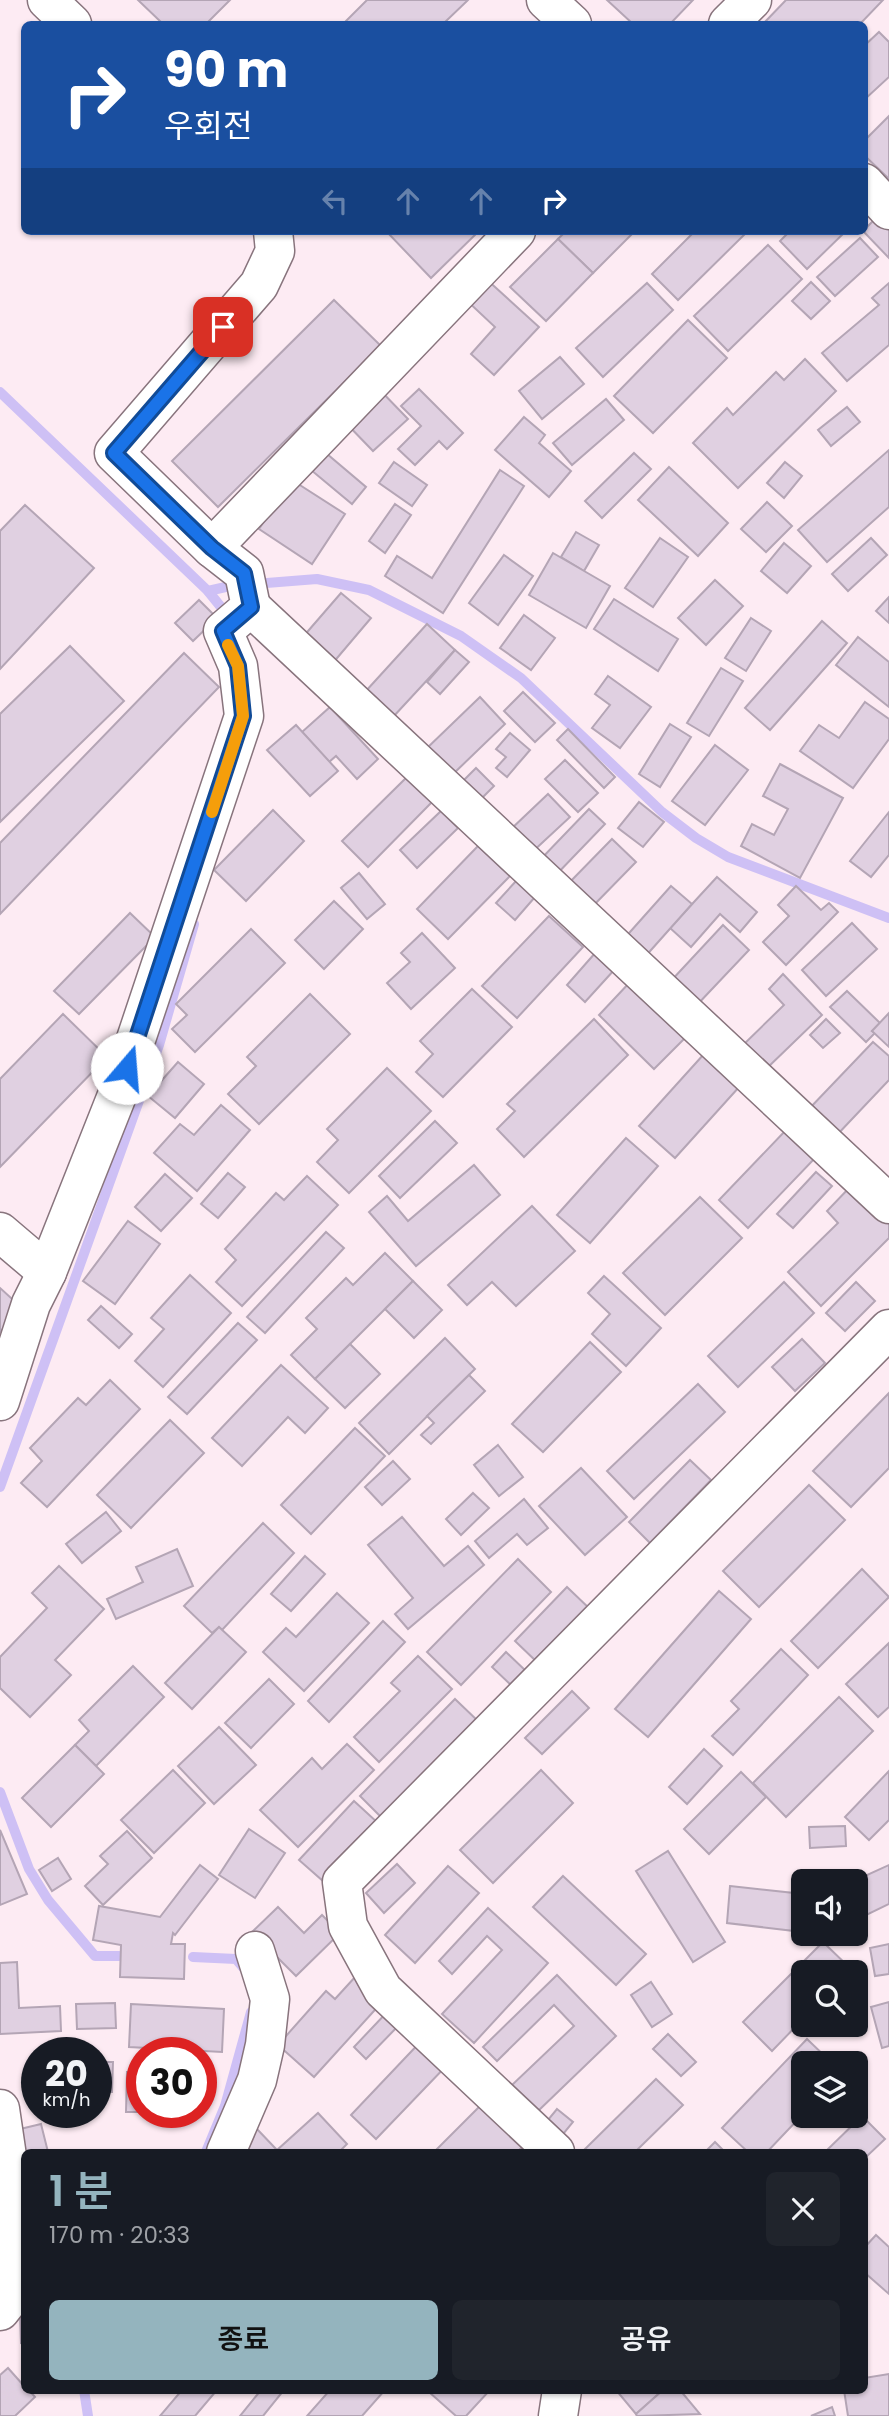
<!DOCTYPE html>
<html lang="ko">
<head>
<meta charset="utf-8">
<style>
  :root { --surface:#171b24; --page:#20242c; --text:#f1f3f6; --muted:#9ea1a6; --accent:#94b4be }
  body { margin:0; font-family:Poppins,"Noto Sans KR",sans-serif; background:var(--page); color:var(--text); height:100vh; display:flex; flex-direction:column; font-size:26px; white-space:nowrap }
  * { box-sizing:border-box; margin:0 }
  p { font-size:23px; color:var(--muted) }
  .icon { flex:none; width:38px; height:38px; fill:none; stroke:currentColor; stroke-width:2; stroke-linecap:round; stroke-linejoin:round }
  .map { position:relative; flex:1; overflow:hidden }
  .drawer { position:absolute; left:21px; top:2149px; width:847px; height:245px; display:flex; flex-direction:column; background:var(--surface); border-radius:10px; box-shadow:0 2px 5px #0004 }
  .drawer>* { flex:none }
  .hud { position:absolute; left:21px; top:21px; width:847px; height:214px; border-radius:10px; box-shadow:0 2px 5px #0004; background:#1a4fa0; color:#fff; overflow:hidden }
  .controls { position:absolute; left:791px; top:1869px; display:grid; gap:14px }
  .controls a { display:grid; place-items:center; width:77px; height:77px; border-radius:10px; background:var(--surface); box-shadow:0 2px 5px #0004; font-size:35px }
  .speed { position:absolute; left:21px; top:2037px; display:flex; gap:14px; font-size:35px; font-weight:700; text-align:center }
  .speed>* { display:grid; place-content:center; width:91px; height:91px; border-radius:50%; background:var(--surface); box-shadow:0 2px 5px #0004; line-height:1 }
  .speed small { font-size:18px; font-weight:400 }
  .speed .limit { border:10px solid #d22; background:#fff; color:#111 }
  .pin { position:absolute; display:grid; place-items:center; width:60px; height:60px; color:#fff; margin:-30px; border-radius:14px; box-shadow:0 4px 10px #0006 }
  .me { position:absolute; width:77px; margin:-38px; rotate:18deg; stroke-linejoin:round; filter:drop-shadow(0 0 5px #0008) }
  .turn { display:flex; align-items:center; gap:24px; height:147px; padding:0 28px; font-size:32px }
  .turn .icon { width:91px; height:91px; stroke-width:2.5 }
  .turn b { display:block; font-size:49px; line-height:60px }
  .lanes { display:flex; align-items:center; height:66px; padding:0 28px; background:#0003; justify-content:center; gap:35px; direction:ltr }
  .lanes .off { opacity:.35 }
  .round { display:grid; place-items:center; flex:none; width:74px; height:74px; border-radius:10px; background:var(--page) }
  .overview { display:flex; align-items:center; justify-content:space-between; height:119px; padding:0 28px }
  h1 { font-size:42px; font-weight:600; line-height:52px; color:var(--accent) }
  .button { display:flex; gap:14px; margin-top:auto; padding:14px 28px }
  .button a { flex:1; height:80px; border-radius:10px; background:var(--accent); color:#111; font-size:28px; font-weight:600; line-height:80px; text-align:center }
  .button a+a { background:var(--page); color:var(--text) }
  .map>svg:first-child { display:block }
</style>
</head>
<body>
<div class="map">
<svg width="889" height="2416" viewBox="0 0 889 2416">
  <rect width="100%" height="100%" fill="#fdebf3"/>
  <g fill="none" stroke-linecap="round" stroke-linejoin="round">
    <g stroke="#cec0f5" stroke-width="10">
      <path d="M0,392L208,591L229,617"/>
      <path d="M208,591L230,586L317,579L369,590L461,636L521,678L662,812L696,838L728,857L889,918"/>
      <path d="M0,1487L159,1045L194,924"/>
      <path d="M0,1792L29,1869L48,1900L95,1956H119"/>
      <path d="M193,1957L236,1959L247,1972"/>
      <path d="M206,2152L225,2106L251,2012"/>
      <path d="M84,2390L88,2416"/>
    </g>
  </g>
  <g fill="#e0d0e1" stroke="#b4a5b5" stroke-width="2">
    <path d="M138,0H230L206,24H163Z"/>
    <path d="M367,0H468L443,24H343Z"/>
    <path d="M607,0H693L670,24H633Z"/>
    <path d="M786,0H883L860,24H763Z"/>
    <path d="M879,32L889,42V77L864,100V46Z"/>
    <path d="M889,116V179L864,155V141Z"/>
    <path d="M882,212L889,220V258L863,231Z"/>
    <path d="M386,231H479L431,278Z"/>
    <path d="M566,231H635L593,273L558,239Z"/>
    <path d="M695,231H748L678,300L652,274Z"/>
    <path d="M790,231H846L807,269L780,241Z"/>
    <path d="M860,238L878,257L835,296L817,277Z"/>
    <path d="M558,239L593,273L546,321L510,287Z"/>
    <path d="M768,245L802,279L728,351L694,316Z"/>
    <path d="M484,277L539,327L494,375L471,354L495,327L464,298Z"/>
    <path d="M811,282L830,301L811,319L792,301Z"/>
    <path d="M647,283L673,310L603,377L576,348Z"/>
    <path d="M889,283V345L847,381L822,353L879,305L872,298Z"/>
    <path d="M334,300L381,346L218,507L172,461Z"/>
    <path d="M688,320L727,358L653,433L614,396Z"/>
    <path d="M560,357L584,384L542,419L519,391Z"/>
    <path d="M805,359L836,391L738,488L693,443L727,408L733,415L776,372L784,380Z"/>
    <path d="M376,386L408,419L373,451L342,419Z"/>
    <path d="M419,389L463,433L447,449L439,441L415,465L398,449L421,426L401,406Z"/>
    <path d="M606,399L624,420L572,465L553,443Z"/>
    <path d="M847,407L860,422L831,446L818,430Z"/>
    <path d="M524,417L545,435L539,443L571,471L549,497L495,450Z"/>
    <path d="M320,448L366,487L352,504L305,465Z"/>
    <path d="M889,450V507L827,562L798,530Z"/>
    <path d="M634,453L651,469L602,518L585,501Z"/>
    <path d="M394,462L427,485L412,506L379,483Z"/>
    <path d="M785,462L802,476L784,498L767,483Z"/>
    <path d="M669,467L728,523L698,556L638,500Z"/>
    <path d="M500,470L524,486L443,613L385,576L397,556L432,578Z"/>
    <path d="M292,480L345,514L312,564L259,529Z"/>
    <path d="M767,502L792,526L766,552L741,529Z"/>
    <path d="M395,504L411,515L385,553L369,541Z"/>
    <path d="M25,505L94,568L0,669V531Z"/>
    <path d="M576,532L599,545L584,571L561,557Z"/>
    <path d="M660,538L688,557L653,607L625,588Z"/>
    <path d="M871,538L887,555L848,591L832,574Z"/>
    <path d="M784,543L811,566L787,593L761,571Z"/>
    <path d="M553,553L610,586L586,628L529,595Z"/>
    <path d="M504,555L533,576L498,625L469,603Z"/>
    <path d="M715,580L743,606L706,645L678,618Z"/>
    <path d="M341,593L371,618L332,664L302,638Z"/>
    <path d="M889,597V623L876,611Z"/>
    <path d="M614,599L678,639L658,671L594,629Z"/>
    <path d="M199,600L217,618L193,641L175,623Z"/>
    <path d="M524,615L555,638L531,670L500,648Z"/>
    <path d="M751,618L771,631L746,671L725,658Z"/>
    <path d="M822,621L847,643L770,730L745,708Z"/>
    <path d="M427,624L455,650L393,717L365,692Z"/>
    <path d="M858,637L889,662V707L836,665Z"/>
    <path d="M70,646L124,701L0,822V714Z"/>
    <path d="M455,650L469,662L440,694L427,682Z"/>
    <path d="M184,653L219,687L0,914V843Z"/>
    <path d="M721,668L743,681L709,736L687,723Z"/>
    <path d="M608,676L651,707L620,748L592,728L610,705L595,694Z"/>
    <path d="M523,692L555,723L535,742L504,711Z"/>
    <path d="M480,697L505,724L451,776L425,750Z"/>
    <path d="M865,702L889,719V739L853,788L800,751L819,725L839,738Z"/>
    <path d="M330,707L378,759L357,779L336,756L329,762L302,732Z"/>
    <path d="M670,724L691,737L660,787L639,774Z"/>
    <path d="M296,725L338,771L310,796L267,750Z"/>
    <path d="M568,729L615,777L604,788L557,740Z"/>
    <path d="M510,733L530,750L507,777L496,768L506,757L496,749Z"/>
    <path d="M715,745L748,770L705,825L672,801Z"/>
    <path d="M565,760L598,793L578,812L545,779Z"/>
    <path d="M780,764L843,798L800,878L741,846L752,824L774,835L788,809L763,796Z"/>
    <path d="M476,768L494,786L473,807L455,789Z"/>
    <path d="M408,776L433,801L368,867L342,841Z"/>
    <path d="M548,794L570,817L530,854L509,831Z"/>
    <path d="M639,802L664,822L643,847L618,828Z"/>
    <path d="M589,809L605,824L553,878L538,862Z"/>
    <path d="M273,810L304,841L246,901L214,870Z"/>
    <path d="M441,811L458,828L417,868L400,850Z"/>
    <path d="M889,812V855L871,877L850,861Z"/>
    <path d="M612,839L636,862L588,911L564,888Z"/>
    <path d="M478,846L510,876L448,939L417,909Z"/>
    <path d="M359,873L385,904L367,919L341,888Z"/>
    <path d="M717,877L757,912L740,932L720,914L691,947L670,928Z"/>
    <path d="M517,880L535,897L515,920L496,903Z"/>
    <path d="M671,886L692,904L643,959L622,941Z"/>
    <path d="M796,886L821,910L829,903L838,912L786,965L763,942L789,916L778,905Z"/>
    <path d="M334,901L363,929L324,969L295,940Z"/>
    <path d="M130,913L155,937L79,1014L54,991Z"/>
    <path d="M549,916L583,947L517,1018L482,986Z"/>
    <path d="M852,923L877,949L826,996L802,970Z"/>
    <path d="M723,925L749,950L695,1007L669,983Z"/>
    <path d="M251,929L285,963L195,1052L172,1029L187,1015L176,1004Z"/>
    <path d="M422,933L455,968L411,1009L387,983L410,962L401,953Z"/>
    <path d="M596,952L615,969L585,1002L567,985Z"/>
    <path d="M783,974L822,1015L765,1070L742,1046L784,1005L769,989Z"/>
    <path d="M631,981L687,1036L654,1069L599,1015Z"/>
    <path d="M472,989L512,1027L443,1097L416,1072L433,1054L420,1041Z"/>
    <path d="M847,991L880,1023L872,1031L875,1033L866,1042L830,1007Z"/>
    <path d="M310,994L350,1034L259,1124L228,1094L256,1066L247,1057Z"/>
    <path d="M889,1013V1047L872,1031Z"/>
    <path d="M63,1014L107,1057L0,1167V1079Z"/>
    <path d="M594,1019L628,1055L524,1157L497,1129L515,1111L507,1104Z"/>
    <path d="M826,1019L840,1033L823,1048L810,1035Z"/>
    <path d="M873,1042L889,1056V1080L835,1137L807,1111Z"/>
    <path d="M704,1054L740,1086L675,1158L639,1126Z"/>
    <path d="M178,1062L204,1084L175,1118L148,1096Z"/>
    <path d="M387,1068L431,1111L349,1193L317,1162L338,1140L327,1129Z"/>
    <path d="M221,1105L250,1130L197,1191L154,1153L180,1124L194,1135Z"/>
    <path d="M435,1121L457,1143L400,1198L379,1176Z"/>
    <path d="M787,1129L816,1157L748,1228L719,1200Z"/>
    <path d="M626,1138L658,1166L590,1243L557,1215Z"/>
    <path d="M474,1165L500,1195L416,1266L369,1212L387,1196L408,1221Z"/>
    <path d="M816,1172L832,1186L793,1228L777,1214Z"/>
    <path d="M228,1173L245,1187L218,1218L201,1204Z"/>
    <path d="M165,1174L192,1198L161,1231L135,1207Z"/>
    <path d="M307,1176L338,1205L242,1306L216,1282L236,1260L225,1249L276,1193L284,1200Z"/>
    <path d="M851,1186L889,1224V1238L821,1306L788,1272L838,1223L827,1211Z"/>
    <path d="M700,1197L742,1238L665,1315L623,1273Z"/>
    <path d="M532,1206L575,1251L516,1306L492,1282L467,1305L448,1285Z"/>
    <path d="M128,1221L160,1244L115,1304L83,1281Z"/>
    <path d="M326,1232L344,1248L265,1333L247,1317Z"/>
    <path d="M385,1253L413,1281L315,1379L291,1355L317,1329L306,1318L346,1278L353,1285Z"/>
    <path d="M190,1275L231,1313L163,1387L135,1361L164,1329L151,1318Z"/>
    <path d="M604,1276L661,1328L626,1366L592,1334L610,1314L588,1293Z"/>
    <path d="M413,1281L442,1310L414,1338L385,1309Z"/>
    <path d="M784,1282L814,1313L738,1387L708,1356Z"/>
    <path d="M856,1282L875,1301L845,1331L826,1313Z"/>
    <path d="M0,1288L22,1308L0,1332Z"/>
    <path d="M101,1306L132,1334L119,1348L88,1320Z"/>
    <path d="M238,1323L257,1340L187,1414L168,1397Z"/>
    <path d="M445,1338L475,1369L389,1454L359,1423Z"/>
    <path d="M802,1339L825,1363L795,1391L772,1367Z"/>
    <path d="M590,1342L621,1372L543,1452L512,1424Z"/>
    <path d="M350,1344L380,1374L345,1408L315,1379Z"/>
    <path d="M281,1365L328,1408L305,1433L288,1417L242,1466L212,1438Z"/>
    <path d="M469,1375L485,1391L431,1444L421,1435L434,1423L427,1416Z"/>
    <path d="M110,1380L140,1409L47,1507L21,1483L42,1461L30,1448L78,1398L86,1405Z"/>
    <path d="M698,1384L725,1412L634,1499L607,1471Z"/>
    <path d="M889,1393V1468L851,1507L813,1471Z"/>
    <path d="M170,1420L204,1453L131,1528L97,1495Z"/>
    <path d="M355,1428L385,1456L311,1534L281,1505Z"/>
    <path d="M498,1445L523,1477L499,1496L474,1465Z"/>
    <path d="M690,1460L711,1480L650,1543L629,1522Z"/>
    <path d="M393,1461L410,1479L382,1505L365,1487Z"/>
    <path d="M581,1468L627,1517L585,1555L539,1506Z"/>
    <path d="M809,1485L845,1520L759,1607L723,1571Z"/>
    <path d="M473,1493L489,1508L461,1535L446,1519Z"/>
    <path d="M524,1499L548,1528L527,1545L517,1534L489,1558L475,1541Z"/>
    <path d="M106,1512L121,1531L82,1563L66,1544Z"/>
    <path d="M402,1517L444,1566L468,1546L484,1565L408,1629L395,1614L413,1598L368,1545Z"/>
    <path d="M263,1523L294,1553L222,1630L219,1627L212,1633L184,1606Z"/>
    <path d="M177,1549L193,1586L116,1619L107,1599L143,1582L136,1567Z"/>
    <path d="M305,1556L325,1574L291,1611L271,1594Z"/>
    <path d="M518,1559L551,1592L461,1685L427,1652Z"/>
    <path d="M59,1566L104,1609L55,1660L71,1675L30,1717L0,1688V1657L47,1608L32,1593Z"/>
    <path d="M862,1569L889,1597L818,1668L791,1641Z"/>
    <path d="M567,1587L591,1610L539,1664L515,1641Z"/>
    <path d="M719,1591L751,1619L648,1737L615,1709Z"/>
    <path d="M337,1593L369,1623L304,1691L263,1652L286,1628L296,1637Z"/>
    <path d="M383,1621L405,1642L329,1722L308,1701Z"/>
    <path d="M219,1627L246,1652L192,1709L165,1683Z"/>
    <path d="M889,1643V1707L878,1717L846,1684Z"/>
    <path d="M781,1649L808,1675L733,1755L712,1736L739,1709L731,1701Z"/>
    <path d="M506,1652L528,1673L513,1687L492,1667Z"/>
    <path d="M418,1656L452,1689L379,1762L354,1737L400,1691L391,1683Z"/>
    <path d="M133,1666L164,1697L96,1766L75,1745L89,1731L79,1720Z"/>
    <path d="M269,1679L294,1704L251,1748L225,1723Z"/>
    <path d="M572,1691L589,1708L542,1754L525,1738Z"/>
    <path d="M839,1697L873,1731L786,1817L753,1783Z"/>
    <path d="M455,1699L479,1722L384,1820L360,1796Z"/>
    <path d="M219,1727L256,1765L214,1804L178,1766Z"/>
    <path d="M347,1744L374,1770L298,1847L260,1810L312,1758L322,1769Z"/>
    <path d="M75,1745L104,1774L51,1827L22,1798Z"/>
    <path d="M704,1749L722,1766L687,1804L669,1787Z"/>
    <path d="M173,1770L205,1803L154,1853L121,1820Z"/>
    <path d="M541,1770L573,1803L493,1883L460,1850Z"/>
    <path d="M889,1771V1820L869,1840L845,1817Z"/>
    <path d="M741,1772L766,1797L709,1854L684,1829Z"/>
    <path d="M354,1801L378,1823L323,1881L299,1860Z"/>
    <path d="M845,1826L846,1846L810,1848L809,1827Z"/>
    <path d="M249,1829L285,1853L255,1898L219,1875Z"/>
    <path d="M0,1830L27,1894L0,1905Z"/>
    <path d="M127,1831L152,1858L103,1905L85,1886L108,1864L100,1856Z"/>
    <path d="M668,1851L725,1942L693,1962L636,1871Z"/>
    <path d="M58,1858L71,1879L52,1891L39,1870Z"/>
    <path d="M397,1864L415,1883L384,1913L366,1893Z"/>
    <path d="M200,1865L218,1879L175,1935L173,1933L171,1944H185L184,1979L120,1977L121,1945L93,1940L99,1906L160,1917Z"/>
    <path d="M889,1865V1904L856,1920L854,1881Z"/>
    <path d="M448,1866L479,1893L415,1963L385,1935Z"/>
    <path d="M563,1876L646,1954L616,1985L533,1907Z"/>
    <path d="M730,1886L803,1894V1932L727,1923Z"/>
    <path d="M278,1907L304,1933L322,1915L340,1933L296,1976L252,1932Z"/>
    <path d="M488,1908L548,1963L474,2043L442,2014L502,1950L487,1936L452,1974L439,1961Z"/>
    <path d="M823,1942L852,1970L850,1972H803V2019L772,2051L743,2022Z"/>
    <path d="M889,1944V1974L875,1976L870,1948Z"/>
    <path d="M17,1962L19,2008L60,2006L61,2031L0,2034V1963Z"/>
    <path d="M557,1975L616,2036L537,2112L512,2085L574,2026L554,2005L497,2061L483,2047Z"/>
    <path d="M356,1976L383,2001L314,2077L278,2045L326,1991L335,1999Z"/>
    <path d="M651,1982L672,2014L652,2027L631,1995Z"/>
    <path d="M889,2002V2046L882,2048L871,2007Z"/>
    <path d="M115,2003L116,2028L77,2029L76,2004Z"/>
    <path d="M131,2004L224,2009L222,2052L129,2047Z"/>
    <path d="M390,2009L403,2021L366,2059L354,2047Z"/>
    <path d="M668,2034L696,2062L681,2076L653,2049Z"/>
    <path d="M425,2037L450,2062L376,2139L351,2115Z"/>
    <path d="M807,2039L832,2063H803V2114L767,2152H748L722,2128Z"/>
    <rect x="32" y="2061" width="5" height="30"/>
    <path d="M96,2062H113L112,2092H96Z"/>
    <path d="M127,2072L142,2073V2112H126Z"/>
    <path d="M656,2079L683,2105L635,2152H582Z"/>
    <path d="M488,2098L530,2140L517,2152H434Z"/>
    <path d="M557,2109L573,2122L559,2139L543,2126Z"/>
    <path d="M318,2113L347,2144L339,2152H249L240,2143L256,2128L277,2150Z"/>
    <path d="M862,2116L885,2139L864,2159V2152H825Z"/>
    <path d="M41,2124L48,2152H24L16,2130Z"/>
    <path d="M715,2142L725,2152H705Z"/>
    <path d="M876,2235L889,2247V2294L864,2272V2248Z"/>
    <path d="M20,2312H24V2342L21,2343Z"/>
    <path d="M8,2368L24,2386V2390H29L35,2397L15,2416H0V2375Z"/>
    <path d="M889,2374V2416H848L844,2390H864V2378Z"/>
    <path d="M182,2390H217L195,2416H160Z"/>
    <path d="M261,2390H284L263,2416H240Z"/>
    <path d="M330,2390H385L362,2416H307Z"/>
    <path d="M430,2390H490L466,2416H456L429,2392Z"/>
    <path d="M616,2390H663L636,2414Z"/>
    <path d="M663,2390H680L700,2414L637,2416L636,2414Z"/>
    <path d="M832,2407L835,2416H811Z"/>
  </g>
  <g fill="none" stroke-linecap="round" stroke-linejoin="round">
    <g stroke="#88747d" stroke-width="41">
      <g id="minor">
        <path d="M47,0L72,24"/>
        <path d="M546,0L572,24"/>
        <path d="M728,24L752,0"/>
        <path d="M864,183L889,210"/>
        <path d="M212,548L114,453L259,285L275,251L273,231"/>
        <path d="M251,607L889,1204"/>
        <path d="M0,1232L47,1272"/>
        <path d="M0,1401L31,1304L47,1272L118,1093L244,716L238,666L223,631L251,607L244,573L212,548L516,231"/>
        <path d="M0,2109L14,2204L15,2292L0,2311"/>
        <path d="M226,2152L257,2080L265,2045L270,1999L255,1951"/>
        <path d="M555,2152L383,1990L348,1926L342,1882L889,1329"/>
        <path d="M558,2416L562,2390"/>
      </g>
    </g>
    <use href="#minor" stroke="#fff" stroke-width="38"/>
  </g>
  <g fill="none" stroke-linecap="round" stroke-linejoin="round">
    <g stroke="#114b97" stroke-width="18">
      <path id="route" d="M127,1068L243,716L238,666L223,631L251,607L244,573L212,548L114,453L223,327"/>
    </g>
    <use href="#route" stroke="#1a73e8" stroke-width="12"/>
    <path stroke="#f59e0b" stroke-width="12" d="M212,812L243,716L238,666L228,645"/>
  </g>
</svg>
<div class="controls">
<a><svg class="icon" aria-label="sound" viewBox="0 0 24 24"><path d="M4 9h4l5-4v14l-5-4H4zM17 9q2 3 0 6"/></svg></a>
<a><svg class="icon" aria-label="search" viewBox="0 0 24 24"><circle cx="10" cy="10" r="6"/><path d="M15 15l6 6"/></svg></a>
<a><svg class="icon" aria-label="layers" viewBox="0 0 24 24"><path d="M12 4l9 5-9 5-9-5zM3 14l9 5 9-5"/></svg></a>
</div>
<div class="speed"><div>20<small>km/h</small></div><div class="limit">30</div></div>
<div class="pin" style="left:223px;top:327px;background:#d93025"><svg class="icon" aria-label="arrive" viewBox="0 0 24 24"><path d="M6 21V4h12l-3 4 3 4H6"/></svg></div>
<svg class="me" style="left:127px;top:1068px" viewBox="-20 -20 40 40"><circle r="19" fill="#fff"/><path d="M0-13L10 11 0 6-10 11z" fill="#1a73e8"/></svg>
<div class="hud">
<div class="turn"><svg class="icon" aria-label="right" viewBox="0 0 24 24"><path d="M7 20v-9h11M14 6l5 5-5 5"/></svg><div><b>90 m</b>우회전</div></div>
<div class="lanes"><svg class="icon off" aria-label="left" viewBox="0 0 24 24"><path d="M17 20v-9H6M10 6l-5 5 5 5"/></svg><svg class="icon off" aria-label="ahead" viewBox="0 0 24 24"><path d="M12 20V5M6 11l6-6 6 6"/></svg><svg class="icon off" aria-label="ahead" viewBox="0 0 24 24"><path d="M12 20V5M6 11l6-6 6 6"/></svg><svg class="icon" aria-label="right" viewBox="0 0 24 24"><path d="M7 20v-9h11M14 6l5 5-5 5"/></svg></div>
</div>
<section class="drawer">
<div class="overview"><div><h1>1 분</h1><p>170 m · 20:33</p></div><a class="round"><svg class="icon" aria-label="close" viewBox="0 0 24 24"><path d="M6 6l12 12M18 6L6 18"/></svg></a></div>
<div class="button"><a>종료</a><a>공유</a></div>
</section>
</div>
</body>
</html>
